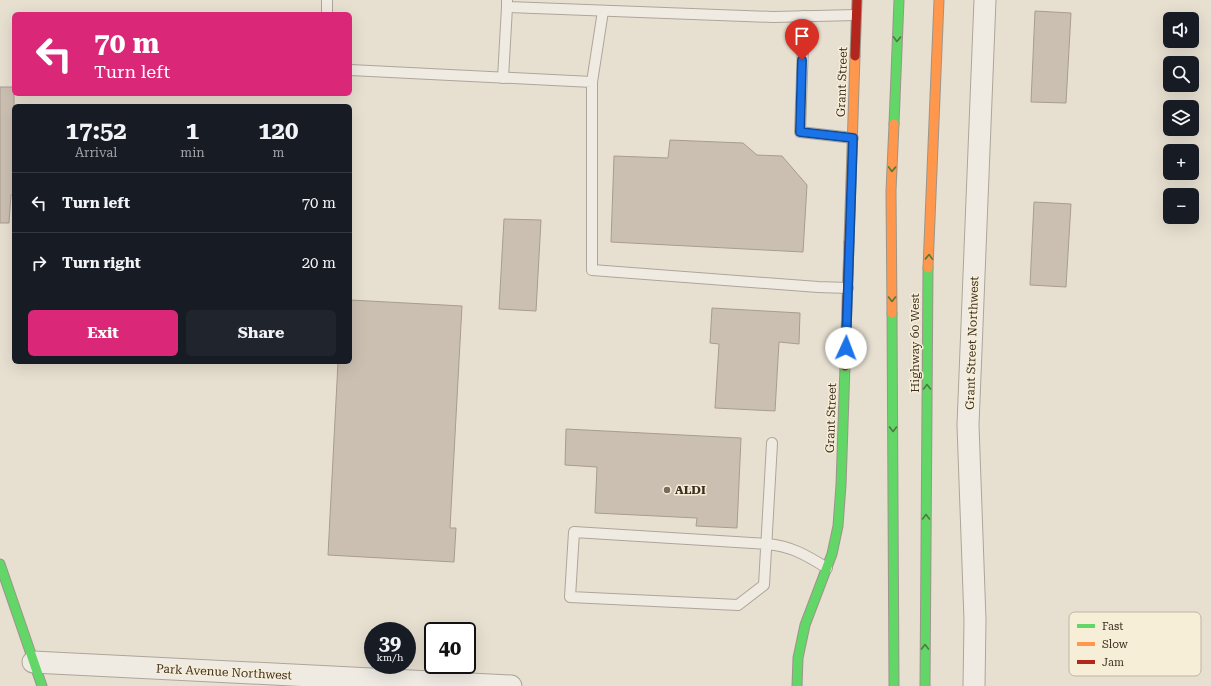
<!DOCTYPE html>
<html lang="en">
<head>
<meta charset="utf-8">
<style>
  :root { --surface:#171b24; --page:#20242c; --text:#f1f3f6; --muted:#9ea1a6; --line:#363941; --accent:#db2777 }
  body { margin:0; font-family:"Roboto Serif",serif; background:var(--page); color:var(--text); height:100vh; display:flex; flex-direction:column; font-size:15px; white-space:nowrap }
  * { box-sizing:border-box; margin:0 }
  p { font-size:13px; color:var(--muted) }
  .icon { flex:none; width:22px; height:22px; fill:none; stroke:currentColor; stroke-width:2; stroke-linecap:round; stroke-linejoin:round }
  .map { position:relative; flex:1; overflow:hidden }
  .drawer { position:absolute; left:12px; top:104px; width:340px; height:260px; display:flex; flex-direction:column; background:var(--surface); border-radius:6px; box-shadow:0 4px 16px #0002 }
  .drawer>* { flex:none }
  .banner { position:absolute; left:12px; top:12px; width:340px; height:84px; border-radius:6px; box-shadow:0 4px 16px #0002; background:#db2777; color:#fff; overflow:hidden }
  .buttons { position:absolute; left:1163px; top:12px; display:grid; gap:8px }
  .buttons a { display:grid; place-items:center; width:36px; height:36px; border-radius:6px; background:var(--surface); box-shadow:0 4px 16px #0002; font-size:20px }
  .speed { position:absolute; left:364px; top:622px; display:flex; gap:8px; font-size:20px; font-weight:700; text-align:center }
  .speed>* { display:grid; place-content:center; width:52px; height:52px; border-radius:50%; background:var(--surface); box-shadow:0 4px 16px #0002; line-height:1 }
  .speed small { font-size:10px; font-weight:400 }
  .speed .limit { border:2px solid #111; border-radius:6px; background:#fff; color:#111 }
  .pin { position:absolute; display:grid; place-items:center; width:34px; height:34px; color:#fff; margin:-41px -17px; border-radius:50% 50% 50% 0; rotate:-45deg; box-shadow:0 0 4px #0007 }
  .pin .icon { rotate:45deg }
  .me { position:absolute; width:44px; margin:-22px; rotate:2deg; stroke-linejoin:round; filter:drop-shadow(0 0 3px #0008) }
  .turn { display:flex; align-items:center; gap:14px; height:84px; padding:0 16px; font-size:18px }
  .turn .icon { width:52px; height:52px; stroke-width:2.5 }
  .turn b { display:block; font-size:28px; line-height:34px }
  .eta { display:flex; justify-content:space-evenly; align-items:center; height:68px; text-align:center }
  .eta b { font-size:24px; font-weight:700; line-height:28px }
  .action { display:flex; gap:8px; margin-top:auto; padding:8px 16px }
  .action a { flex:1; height:46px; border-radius:6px; background:var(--accent); color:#fff; font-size:16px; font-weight:700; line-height:46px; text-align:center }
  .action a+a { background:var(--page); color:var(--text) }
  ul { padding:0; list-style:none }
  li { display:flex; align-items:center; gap:12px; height:60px; padding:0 16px; border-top:1px solid var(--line) }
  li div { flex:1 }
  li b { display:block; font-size:15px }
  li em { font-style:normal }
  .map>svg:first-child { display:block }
</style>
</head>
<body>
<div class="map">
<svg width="1211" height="686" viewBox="0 0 1211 686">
  <rect width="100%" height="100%" fill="#e7e0d1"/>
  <g fill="#cbbfb2" stroke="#a89c90">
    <path d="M1035,11L1071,13L1066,103L1031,102Z"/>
    <path d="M0,87H14V195H11L9,223H0Z"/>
    <path d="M670,140L743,143L757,155L782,156L807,185L803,252L611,242L614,156L668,158Z"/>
    <path d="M1034,202L1071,204L1066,287L1030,285Z"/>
    <path d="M504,219L541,220L536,311L499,309Z"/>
    <path d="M350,300L462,306L450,528H456L454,562L328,555L338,362H350Z"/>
    <path d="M712,308L800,313L799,344L779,342L775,411L715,408L719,344L710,343Z"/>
    <path d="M566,429L741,438L737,528L696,526L697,518L595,513L597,467L565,465Z"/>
  </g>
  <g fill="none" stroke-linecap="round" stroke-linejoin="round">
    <g stroke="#ada599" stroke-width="12">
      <g id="lane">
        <path d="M507,0V7L773,17L856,15"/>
        <path d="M327,14V0"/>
        <path d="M804,16L800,132L853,138"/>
        <path d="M350,70L592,82V270L818,287L848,288"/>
        <path d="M503,78L507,7"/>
        <path d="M592,82L603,11"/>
        <path d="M772,443L764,585L738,605L570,597L574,532L767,544C791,546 806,555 827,568"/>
      </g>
    </g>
    <g stroke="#ada599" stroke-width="23">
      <g id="street">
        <path d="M33,662L511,686"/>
        <path d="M974,686L975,620L968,425L985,0"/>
      </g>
    </g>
    <g stroke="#9c958a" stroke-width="11">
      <g id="fast">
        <path d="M894,124L899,0"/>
        <path d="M892,313L894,686"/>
        <path d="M0,564L42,686"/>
        <path d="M797,686L798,658L805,625L832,554L838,526L841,485L845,366"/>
        <path d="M925,686L928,268"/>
      </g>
    </g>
    <g stroke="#9c958a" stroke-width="11">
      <g id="slow">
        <path d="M849,242L855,56"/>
        <path d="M928,268L939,0"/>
        <path d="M892,313L891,191L894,124"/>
      </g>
    </g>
    <g stroke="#9c958a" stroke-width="11">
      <g id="jam">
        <path d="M855,56L857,0"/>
        <path d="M845,366L849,242"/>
      </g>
    </g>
    <use href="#lane" stroke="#efebe3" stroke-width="10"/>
    <use href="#street" stroke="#efebe3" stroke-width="21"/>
    <use href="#fast" stroke="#63d668" stroke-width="9"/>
    <use href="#slow" stroke="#ff974d" stroke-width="9"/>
    <use href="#jam" stroke="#b3261e" stroke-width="9"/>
  </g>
  <defs><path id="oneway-chevron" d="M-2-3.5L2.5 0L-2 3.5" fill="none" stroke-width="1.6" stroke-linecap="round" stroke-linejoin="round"/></defs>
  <g stroke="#4e7a40">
    <use href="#oneway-chevron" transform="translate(897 39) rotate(92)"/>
    <use href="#oneway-chevron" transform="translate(892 169) rotate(92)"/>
    <use href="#oneway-chevron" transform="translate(929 257) rotate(-88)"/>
    <use href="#oneway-chevron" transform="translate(892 299) rotate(90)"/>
    <use href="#oneway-chevron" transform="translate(927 387) rotate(-90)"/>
    <use href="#oneway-chevron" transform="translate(893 429) rotate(90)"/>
    <use href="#oneway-chevron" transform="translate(926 517) rotate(-90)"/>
    <use href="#oneway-chevron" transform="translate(925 647) rotate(-90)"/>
  </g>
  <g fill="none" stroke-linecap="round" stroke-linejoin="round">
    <g stroke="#114b97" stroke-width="10">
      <path id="route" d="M802,60L800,132L853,138L846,348"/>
    </g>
    <use href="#route" stroke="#1a73e8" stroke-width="7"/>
  </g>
  <circle fill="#786c5e" stroke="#f7eed8" stroke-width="1.5" cx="667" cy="490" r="4"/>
  <g text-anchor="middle" stroke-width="3" stroke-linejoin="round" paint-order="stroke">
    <g font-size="12" fill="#3d2e20" stroke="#f7eed8">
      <text transform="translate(842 82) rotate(-88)" y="4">Grant Street</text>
      <text transform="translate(915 343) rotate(-90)" y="4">Highway 60 West</text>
      <text transform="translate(972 343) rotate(-88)" y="4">Grant Street Northwest</text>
      <text transform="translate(831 418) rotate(-88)" y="4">Grant Street</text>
      <text transform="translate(224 672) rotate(3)" y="4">Park Avenue Northwest</text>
    </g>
    <g font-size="12" font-weight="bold" fill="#3d2e20" stroke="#f7eed8" text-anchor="start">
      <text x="675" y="494">ALDI</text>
    </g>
  </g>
  <rect x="1069" y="612" width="132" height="64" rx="6" fill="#f7eed8" stroke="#bfb4a1" stroke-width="1"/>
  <rect x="1077" y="624" width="18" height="4" fill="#63d668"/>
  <rect x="1077" y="642" width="18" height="4" fill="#ff974d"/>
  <rect x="1077" y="660" width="18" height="4" fill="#b3261e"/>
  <g font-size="11" fill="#3d2e20">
    <text x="1102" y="630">Fast</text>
    <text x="1102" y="648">Slow</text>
    <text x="1102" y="666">Jam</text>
  </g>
</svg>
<div class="buttons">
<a><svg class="icon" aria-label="sound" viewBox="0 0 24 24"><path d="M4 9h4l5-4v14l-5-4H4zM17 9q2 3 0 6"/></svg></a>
<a><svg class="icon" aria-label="search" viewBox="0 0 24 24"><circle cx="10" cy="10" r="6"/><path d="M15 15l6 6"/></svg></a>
<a><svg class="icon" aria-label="layers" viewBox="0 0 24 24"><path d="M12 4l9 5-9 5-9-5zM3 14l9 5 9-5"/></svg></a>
<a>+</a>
<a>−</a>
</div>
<div class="speed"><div>39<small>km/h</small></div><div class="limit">40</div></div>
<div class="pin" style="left:802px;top:60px;background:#d93025"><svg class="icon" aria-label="arrive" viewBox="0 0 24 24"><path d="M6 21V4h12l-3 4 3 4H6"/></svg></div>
<svg class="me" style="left:846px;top:348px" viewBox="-20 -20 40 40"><circle r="19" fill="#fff"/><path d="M0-13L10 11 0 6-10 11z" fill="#1a73e8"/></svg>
<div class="banner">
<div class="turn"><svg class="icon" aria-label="left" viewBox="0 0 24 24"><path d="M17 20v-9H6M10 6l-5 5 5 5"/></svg><div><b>70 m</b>Turn left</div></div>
</div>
<section class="drawer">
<div class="eta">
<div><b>17:52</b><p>Arrival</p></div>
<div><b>1</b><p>min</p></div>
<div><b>120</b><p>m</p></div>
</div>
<ul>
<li><svg class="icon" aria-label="left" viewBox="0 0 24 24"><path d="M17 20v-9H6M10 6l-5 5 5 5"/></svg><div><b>Turn left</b></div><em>70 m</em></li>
<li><svg class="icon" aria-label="right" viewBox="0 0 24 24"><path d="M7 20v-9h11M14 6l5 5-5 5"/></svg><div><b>Turn right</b></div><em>20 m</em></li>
</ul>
<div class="action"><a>Exit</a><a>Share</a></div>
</section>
</div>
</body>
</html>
